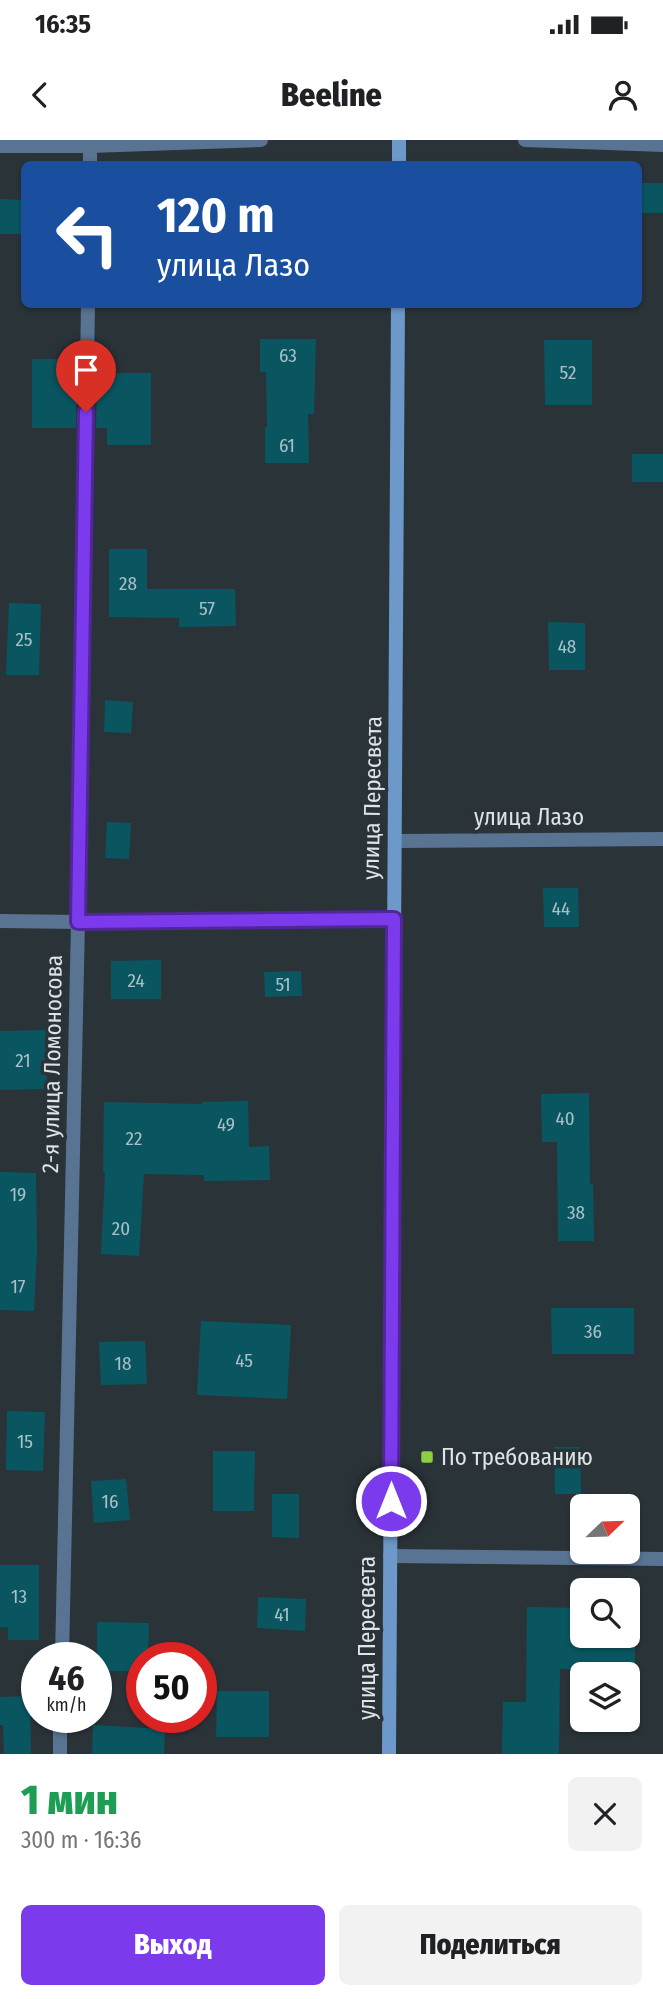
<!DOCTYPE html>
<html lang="ru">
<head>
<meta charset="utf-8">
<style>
  :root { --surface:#fff; --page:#f2f2f2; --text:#202124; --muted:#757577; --accent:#7c3aed }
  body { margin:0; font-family:"Fira Sans Condensed",sans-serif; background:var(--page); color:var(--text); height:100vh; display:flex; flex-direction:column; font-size:26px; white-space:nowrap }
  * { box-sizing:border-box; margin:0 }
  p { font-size:23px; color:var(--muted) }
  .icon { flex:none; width:38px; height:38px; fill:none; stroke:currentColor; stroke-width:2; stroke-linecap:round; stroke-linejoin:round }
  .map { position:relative; height:1614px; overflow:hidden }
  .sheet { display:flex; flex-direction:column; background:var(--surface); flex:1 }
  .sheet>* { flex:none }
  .banner { position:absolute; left:21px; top:21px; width:621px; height:147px; border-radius:10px; box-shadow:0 2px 5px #0004; background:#1a4fa0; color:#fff; overflow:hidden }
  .needle { width:46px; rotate:67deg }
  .fabs { position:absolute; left:570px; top:1354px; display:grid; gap:14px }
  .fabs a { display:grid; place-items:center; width:70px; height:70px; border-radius:10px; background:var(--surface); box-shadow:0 2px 5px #0004; font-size:35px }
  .speed { position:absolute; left:21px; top:1502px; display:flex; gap:14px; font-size:35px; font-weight:700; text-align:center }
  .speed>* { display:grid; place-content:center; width:91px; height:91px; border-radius:50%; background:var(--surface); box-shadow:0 2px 5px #0004; line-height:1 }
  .speed small { font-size:18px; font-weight:400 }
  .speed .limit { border:10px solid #d22; background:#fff; color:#111 }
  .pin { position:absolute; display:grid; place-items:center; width:60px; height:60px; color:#fff; margin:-72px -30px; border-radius:50% 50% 50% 0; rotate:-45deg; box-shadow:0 0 7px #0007 }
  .pin .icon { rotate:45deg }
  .me { position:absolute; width:77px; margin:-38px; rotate:0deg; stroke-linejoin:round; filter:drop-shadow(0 0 5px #0008) }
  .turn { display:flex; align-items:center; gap:24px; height:147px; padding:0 21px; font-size:32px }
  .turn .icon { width:91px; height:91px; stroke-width:2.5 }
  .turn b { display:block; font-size:49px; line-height:60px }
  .round { display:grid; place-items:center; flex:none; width:74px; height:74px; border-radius:10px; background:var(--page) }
  .summary { display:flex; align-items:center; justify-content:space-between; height:119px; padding:0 21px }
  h1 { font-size:42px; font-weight:800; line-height:52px; color:#1e9e55 }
  .cta { display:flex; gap:14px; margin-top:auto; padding:14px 21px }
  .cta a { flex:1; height:80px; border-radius:10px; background:var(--accent); color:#fff; font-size:28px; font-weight:800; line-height:80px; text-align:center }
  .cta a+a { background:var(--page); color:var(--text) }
  .status { display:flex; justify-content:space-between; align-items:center; height:49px; padding:0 35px; background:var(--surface); direction:ltr }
  .status svg { height:19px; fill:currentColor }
  header { display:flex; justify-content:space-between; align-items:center; height:91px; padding:0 21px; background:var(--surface); font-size:32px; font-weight:800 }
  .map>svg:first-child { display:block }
</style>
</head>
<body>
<div class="status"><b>16:35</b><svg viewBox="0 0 49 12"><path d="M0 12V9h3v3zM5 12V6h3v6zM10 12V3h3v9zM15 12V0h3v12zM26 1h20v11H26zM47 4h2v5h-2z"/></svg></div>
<header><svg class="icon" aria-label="back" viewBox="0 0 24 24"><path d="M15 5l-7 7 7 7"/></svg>Beeline<svg class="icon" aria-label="person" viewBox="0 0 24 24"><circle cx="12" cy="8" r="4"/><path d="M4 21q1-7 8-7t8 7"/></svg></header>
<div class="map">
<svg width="663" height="1614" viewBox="0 0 663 1614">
  <rect width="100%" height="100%" fill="#2a3338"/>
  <g fill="#095661">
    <rect x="639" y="43" width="24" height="30"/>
    <path d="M0,59L24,60V94H0Z"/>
    <path d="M260,199H316L314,274H308L309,323H265V287H267L266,232H260Z"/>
    <path d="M544,200H592V265H545Z"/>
    <path d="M32,219H64V232L77,233L76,288H32Z"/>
    <path d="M97,233H151V305H107V288H96Z"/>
    <rect x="632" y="314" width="31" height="28"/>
    <path d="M109,409H147V449H235L236,486L179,487V478L109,477Z"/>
    <path d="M9,463L41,464L39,535H6Z"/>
    <path d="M548,482L585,483V530H549Z"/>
    <path d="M105,560L133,562L131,593L104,592Z"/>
    <path d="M107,682L131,683L129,719L105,718Z"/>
    <path d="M543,748H578L579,787H544Z"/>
    <path d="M161,820V859H111V821Z"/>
    <path d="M301,831L302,856L265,857L264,832Z"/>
    <path d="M46,890L47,949L0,950V891Z"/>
    <path d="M589,953L590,1044H593L594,1101H558L557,1002H542L541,954Z"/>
    <path d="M248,961L249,1007L269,1006L270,1040L204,1041V1035L144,1034L139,1116L101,1114L105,1032H103L104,962L202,964V962Z"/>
    <path d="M0,1032L36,1033L37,1110L34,1171L0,1170Z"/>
    <path d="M551,1168H634V1214H552Z"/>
    <path d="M201,1181L291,1185L287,1259L197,1255Z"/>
    <path d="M145,1201L147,1244L101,1245L99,1202Z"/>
    <path d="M7,1271L45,1272L43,1331L6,1330Z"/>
    <path d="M554,1307H580L581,1354H555Z"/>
    <path d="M213,1311H255L254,1371H213Z"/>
    <path d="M126,1339L130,1380L94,1383L91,1341Z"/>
    <path d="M272,1354H299V1398L272,1397Z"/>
    <path d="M0,1425H39V1500H8V1487H0Z"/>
    <path d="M258,1457L306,1459L305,1491L257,1488Z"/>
    <path d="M527,1467L583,1468V1496H628V1468H635V1530L560,1529L559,1614H502L503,1562H526Z"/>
    <path d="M97,1482L149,1483L148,1517H142V1531H97Z"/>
    <path d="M217,1551H269V1597H216Z"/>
    <path d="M30,1556L31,1614H4L3,1585H0V1557Z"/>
    <path d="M93,1585L165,1589L164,1614H92Z"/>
  </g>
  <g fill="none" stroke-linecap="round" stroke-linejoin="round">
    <g stroke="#587492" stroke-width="14">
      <path d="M525,0L663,5"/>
      <path d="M0,6H90L261,0"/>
      <path d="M90,24V0"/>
      <path d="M395,701L663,699"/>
      <path d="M0,781L78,782L394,779"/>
      <path d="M390,1416L663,1419"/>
      <path d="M62,1517L78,782L88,164"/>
      <path d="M60,1614V1577"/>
    </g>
    <g stroke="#6c99c9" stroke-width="14">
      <path d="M399,24V0"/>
      <path d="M389,1614L398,164"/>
    </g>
  </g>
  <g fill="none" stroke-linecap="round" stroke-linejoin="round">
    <g stroke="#51269a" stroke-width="18">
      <path id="route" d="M86,272L78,782L394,779L391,1361"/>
    </g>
    <use href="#route" stroke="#7c3aed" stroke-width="12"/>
  </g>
  <rect fill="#8dce45" stroke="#2a3338" stroke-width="2.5" x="420" y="1310" width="14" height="14" rx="3.5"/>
  <g text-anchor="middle" stroke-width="7" stroke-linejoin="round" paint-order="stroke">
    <g font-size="19" fill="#a9c0c6">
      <text x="288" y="222">63</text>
      <text x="568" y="239">52</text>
      <text x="287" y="312">61</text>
      <text x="128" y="450">28</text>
      <text x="207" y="475">57</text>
      <text x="24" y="506">25</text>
      <text x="567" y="513">48</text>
      <text x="561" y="775">44</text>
      <text x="136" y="847">24</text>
      <text x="283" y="851">51</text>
      <text x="23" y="927">21</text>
      <text x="565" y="985">40</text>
      <text x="226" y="991">49</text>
      <text x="134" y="1005">22</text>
      <text x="18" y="1061">19</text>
      <text x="576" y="1079">38</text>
      <text x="121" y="1095">20</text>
      <text x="18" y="1153">17</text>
      <text x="593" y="1198">36</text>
      <text x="244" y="1227">45</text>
      <text x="123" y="1230">18</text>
      <text x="25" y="1308">15</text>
      <text x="110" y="1368">16</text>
      <text x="19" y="1463">13</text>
      <text x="282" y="1481">41</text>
    </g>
    <g font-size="23" fill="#dee4e7" stroke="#2a3338">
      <text transform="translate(372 658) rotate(-89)" y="8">улица Пересвета</text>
      <text x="529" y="685">улица Лазо</text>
      <text transform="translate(52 924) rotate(-89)" y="8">2-я улица Ломоносова</text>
      <text transform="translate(367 1498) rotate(-90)" y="8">улица Пересвета</text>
    </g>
    <g font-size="23" fill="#dee4e7" stroke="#2a3338" text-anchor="start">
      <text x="441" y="1325">По требованию</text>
    </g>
  </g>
</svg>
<div class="fabs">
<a><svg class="needle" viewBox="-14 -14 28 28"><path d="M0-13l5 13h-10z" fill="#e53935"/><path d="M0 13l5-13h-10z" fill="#757577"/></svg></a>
<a><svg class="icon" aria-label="search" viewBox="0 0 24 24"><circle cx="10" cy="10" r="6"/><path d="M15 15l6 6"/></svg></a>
<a><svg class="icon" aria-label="layers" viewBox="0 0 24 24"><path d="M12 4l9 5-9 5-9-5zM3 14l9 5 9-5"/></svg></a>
</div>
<div class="speed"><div>46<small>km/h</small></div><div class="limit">50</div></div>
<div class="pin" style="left:86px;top:272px;background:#d93025"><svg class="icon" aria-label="arrive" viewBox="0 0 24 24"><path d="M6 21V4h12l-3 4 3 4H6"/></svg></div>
<svg class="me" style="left:391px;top:1361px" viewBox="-20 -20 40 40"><circle r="17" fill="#7c3aed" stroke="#fff" stroke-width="3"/><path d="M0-11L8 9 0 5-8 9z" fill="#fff"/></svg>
<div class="banner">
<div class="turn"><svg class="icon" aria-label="left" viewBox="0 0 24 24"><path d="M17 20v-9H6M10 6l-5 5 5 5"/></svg><div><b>120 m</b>улица Лазо</div></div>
</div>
</div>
<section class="sheet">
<div class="summary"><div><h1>1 мин</h1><p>300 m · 16:36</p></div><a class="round"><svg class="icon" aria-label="close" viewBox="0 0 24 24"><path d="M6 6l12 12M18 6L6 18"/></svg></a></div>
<div class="cta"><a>Выход</a><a>Поделиться</a></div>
</section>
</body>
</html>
